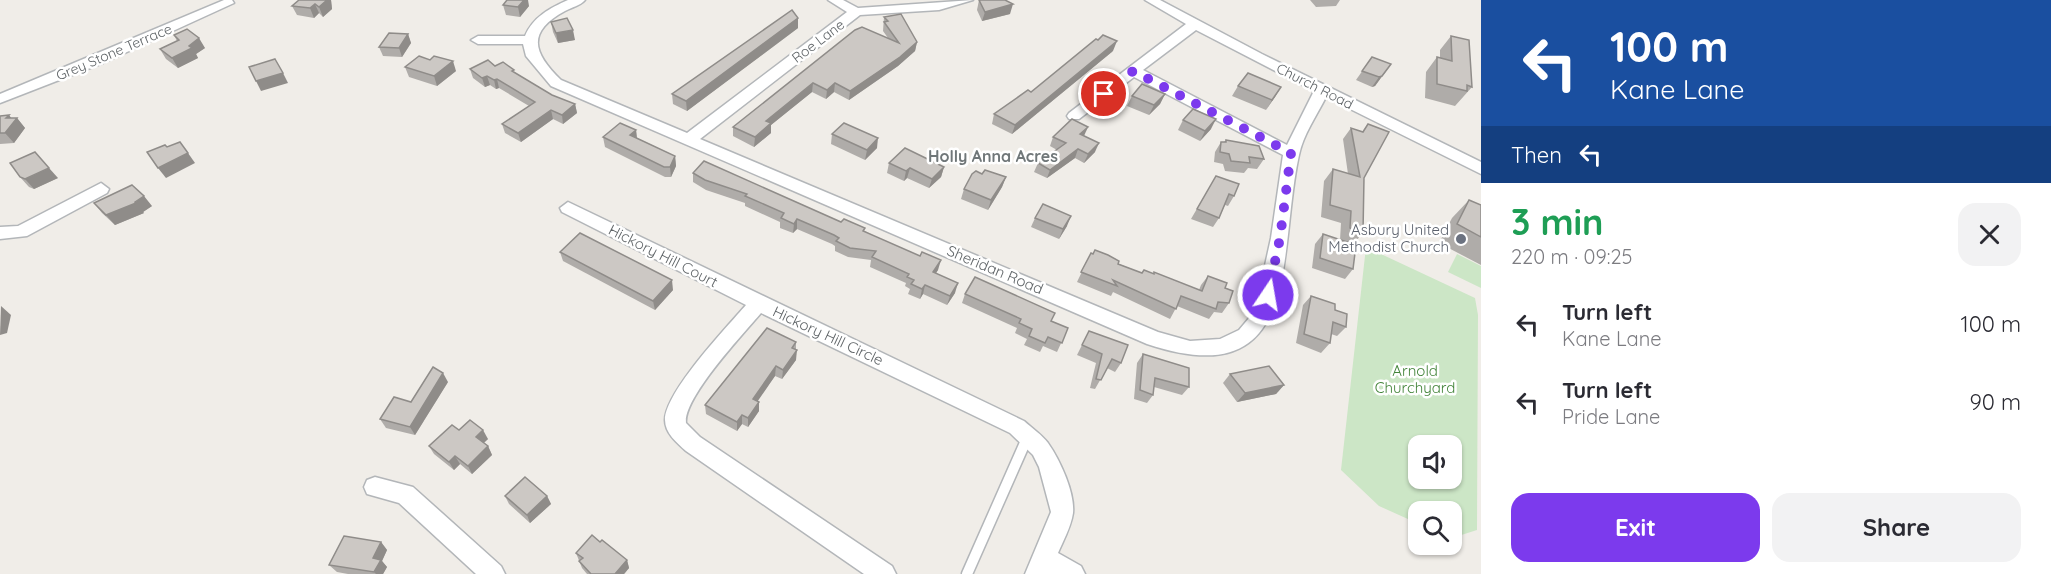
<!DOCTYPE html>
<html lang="en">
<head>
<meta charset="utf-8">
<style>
  :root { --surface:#fff; --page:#f2f2f3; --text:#2b2b33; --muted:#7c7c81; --accent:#7c3aed }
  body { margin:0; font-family:Quicksand,sans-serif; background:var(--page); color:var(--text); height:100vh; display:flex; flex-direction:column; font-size:22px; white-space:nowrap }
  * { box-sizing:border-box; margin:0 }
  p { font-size:20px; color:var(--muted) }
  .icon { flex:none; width:33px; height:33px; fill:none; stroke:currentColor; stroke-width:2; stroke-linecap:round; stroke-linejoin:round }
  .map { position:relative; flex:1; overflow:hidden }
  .sheet { display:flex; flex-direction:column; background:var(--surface); width:570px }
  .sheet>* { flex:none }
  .hud { background:#1a4fa0; color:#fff; overflow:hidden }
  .fabs { position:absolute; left:1408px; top:435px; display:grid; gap:12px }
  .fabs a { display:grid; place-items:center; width:54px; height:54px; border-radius:12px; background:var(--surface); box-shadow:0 2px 4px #0004; font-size:30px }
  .pin { position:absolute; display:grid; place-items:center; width:51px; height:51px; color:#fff; margin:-26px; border:3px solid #fff; border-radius:50%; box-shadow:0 2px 6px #0007 }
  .me { position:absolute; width:66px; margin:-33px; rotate:12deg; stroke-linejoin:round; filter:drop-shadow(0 0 4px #0008) }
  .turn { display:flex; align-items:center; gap:21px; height:126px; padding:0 30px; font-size:27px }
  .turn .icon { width:78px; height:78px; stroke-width:2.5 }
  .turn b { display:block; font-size:42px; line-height:51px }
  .then { display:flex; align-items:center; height:57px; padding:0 30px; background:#0003; gap:12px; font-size:22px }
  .round { display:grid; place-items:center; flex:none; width:63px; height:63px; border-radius:18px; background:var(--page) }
  .headline { display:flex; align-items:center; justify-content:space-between; height:102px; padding:0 30px }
  h1 { font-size:36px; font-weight:700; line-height:45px; color:#1e9e55 }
  .primary-button { display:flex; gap:12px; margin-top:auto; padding:12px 30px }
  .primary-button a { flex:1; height:69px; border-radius:18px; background:var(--accent); color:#fff; font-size:24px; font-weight:700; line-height:69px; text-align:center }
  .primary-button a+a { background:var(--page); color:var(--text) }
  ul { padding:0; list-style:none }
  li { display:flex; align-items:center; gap:18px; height:78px; padding:0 30px }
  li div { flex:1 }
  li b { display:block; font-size:22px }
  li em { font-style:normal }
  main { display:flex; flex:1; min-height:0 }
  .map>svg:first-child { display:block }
</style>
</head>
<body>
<main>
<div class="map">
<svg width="1481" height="574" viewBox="0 0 1481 574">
  <rect width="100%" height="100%" fill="#f0ede8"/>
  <g fill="#cce6c6" fill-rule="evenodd">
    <path d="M1366,247L1475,298L1478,315L1477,530L1452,538V512H1419V524L1379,506L1341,470ZM1419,446H1452V478H1419Z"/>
    <path d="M1457,254L1481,266V288L1448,272Z"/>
  </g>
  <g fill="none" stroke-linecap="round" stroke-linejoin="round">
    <g stroke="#b3b6b9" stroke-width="13">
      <path id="service" d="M967,574L1028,436"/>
    </g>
    <g stroke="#b3b6b9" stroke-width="3">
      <g id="minor">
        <path d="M224,0H232L234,3L103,63L0,103V94Z"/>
        <path d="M568,0H585C580,6 572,7 565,11C526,32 533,53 561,80L687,133L847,12L828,0H843L858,8L973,0L939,10L860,15L700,139L1158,332L1190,341L1220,339L1239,330L1255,311L1271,238L1283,155L1134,77L1079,119H1069L1067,116L1069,113L1186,24L1145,0H1160L1262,54L1481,162V174L1326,97C1317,115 1303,135 1299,155C1277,253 1305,397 1147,344L551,86L526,56L523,44H478L471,40L478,36H525C533,17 550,8 568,0ZM1196,30L1314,91L1287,145L1143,70Z"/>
        <path d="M101,183L109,189L107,193L27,236L0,239V227L18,226Z"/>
        <path d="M568,202L1024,421C1032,428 1042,435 1048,443C1060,460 1075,493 1073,513C1071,527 1063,541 1058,553L1081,566L1085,574H1025L1051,512L1039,467L1033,455L1010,433L761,313C744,333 683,398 686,423L700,437L892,566L896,574H864L686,451C677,443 665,433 665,420C665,392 727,327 746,305L562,212L560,208Z"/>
        <path d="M375,477L413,487L501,566L505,574H476L399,503L367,494L364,487L367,480Z"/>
      </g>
    </g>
    <use href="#service" stroke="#fff" stroke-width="10"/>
    <use href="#minor" fill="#fff" fill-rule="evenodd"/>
  </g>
  <g fill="#afaca9">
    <path d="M299,0H331L332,9L323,17L319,13L314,18L297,15L292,6Z"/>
    <path d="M979,0L1010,14L982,21L977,10Z"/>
    <path d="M1310,0H1340L1336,6L1316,7Z"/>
    <path d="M503,5L529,6L520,17L506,15Z"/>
    <path d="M884,17L917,42L915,51L898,66L849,100L834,92L826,99L812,92L771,125V133L754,147L733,136V127L888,38L883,31Z"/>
    <path d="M798,18V28L687,111L673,104L672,94Z"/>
    <path d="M551,22L575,40L558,43L553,32Z"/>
    <path d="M408,34L411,43L402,57L383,56L379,47Z"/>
    <path d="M174,35L205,48L196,54L198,58L178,68L166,59L160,49L177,41Z"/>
    <path d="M1451,36L1472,87L1455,106L1425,98L1426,72L1437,57L1440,58V50Z"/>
    <path d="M1113,51L1012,134L992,124L994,114L1031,92Z"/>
    <path d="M1372,57L1391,64L1375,86L1372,87L1356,80Z"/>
    <path d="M495,66L515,73L552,95L575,104L577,113L563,124L553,119L521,142L505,133L502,124L529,106L499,88L496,89L490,85L485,87L473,78L470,69Z"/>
    <path d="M405,67L456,71L437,86L409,77Z"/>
    <path d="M1238,86L1281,87L1266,110L1232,96Z"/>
    <path d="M1165,94L1160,104L1149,115L1127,106L1132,96Z"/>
    <path d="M9,115L11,118H17L25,128L14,143L0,144V116Z"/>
    <path d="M1183,120L1211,129L1200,141L1178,130Z"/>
    <path d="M1368,124L1364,178L1363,232L1354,244L1340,240L1341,223L1321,217L1324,181L1333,169L1348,174L1343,139L1351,128L1362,132Z"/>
    <path d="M636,130L637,138L675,156L676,166L671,177H665L605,147L603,137Z"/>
    <path d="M832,134L877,148L865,160L831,144Z"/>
    <path d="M1084,136L1095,152L1084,163L1075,158L1047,178L1034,172L1038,163L1057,150L1050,146L1053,137Z"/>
    <path d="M1226,140L1264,159L1257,169L1248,168L1244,173L1225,171L1223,164L1214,162L1215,152L1221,142H1224Z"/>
    <path d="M889,163L944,167L941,177L929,188L907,178L904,181L887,173Z"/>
    <path d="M693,173L841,222L865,231L938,270L936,273L955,293L947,305L923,294L920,299L908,294L910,289L905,286L906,283L870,267L871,260L848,257L835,251V246L832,244L797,229L793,233L780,228V222L745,206V203L706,190L693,182Z"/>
    <path d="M982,174L1006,177L1002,187L988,210L961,199L964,189Z"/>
    <path d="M1216,176L1234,196L1228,206L1225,205L1219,218L1213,227L1191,219Z"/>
    <path d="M20,177L58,178L34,189L29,187Z"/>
    <path d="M1469,200L1481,205V265L1439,243L1452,218Z"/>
    <path d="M94,203L152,206L143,212L144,213L115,225L102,213Z"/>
    <path d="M1035,218L1067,226L1059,239L1031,227Z"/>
    <path d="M1323,234L1353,269L1345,279L1312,268L1315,244Z"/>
    <path d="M560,252L673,290L655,310L563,261Z"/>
    <path d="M1091,253L1142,273L1199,290L1201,285L1208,276L1225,288L1229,303L1222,313L1214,312L1209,319L1177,306L1170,319L1113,292L1111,296L1077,282Z"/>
    <path d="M965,294L1051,321L1068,328L1057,352L1043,346L1040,352L1024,345L1027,339L1015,333L1017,328L962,303Z"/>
    <path d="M1311,296L1335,310L1346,327L1337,336L1331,334L1330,343L1321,353L1296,343L1303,305Z"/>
    <path d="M1089,331L1121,363L1115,372L1107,368L1095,389L1090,388L1096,363L1077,355Z"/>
    <path d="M796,342V360L782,379L775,376L757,401L759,411L748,427L742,424L737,431L706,414L705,405Z"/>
    <path d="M1143,354L1189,387L1182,395L1154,387L1153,395L1147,403L1134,399L1137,363Z"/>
    <path d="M1230,374L1284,385L1276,394L1237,402L1223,383Z"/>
    <path d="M448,382L415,435L386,428L380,419Z"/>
    <path d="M459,430L488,439L484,443L488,446L492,455L472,474L460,464L454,470L434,454L429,446Z"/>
    <path d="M505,496H547L551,504L530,523L509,504Z"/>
    <path d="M381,542L387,550L382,561L387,567L383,574H348L337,572L329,565Z"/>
    <path d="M600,542L627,560L629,568L624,574H587L582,568L576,553Z"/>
  </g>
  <g fill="#8f8c89">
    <path d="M327,0H331L332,9L323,17L319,7Z"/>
    <path d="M524,0H528L529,6L520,17L518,7Z"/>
    <path d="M315,4L319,13L314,18L310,8Z"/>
    <path d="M1013,4L1010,14L982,21L985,12Z"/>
    <path d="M798,18V28L687,111L686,101Z"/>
    <path d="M573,30L575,40L558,43L556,33Z"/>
    <path d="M408,34L411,43L402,57L399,48Z"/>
    <path d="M199,38L205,48L196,54L198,58L178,68L172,58Z"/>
    <path d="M1117,41L1113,51L1012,134L1015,125Z"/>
    <path d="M917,42L915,51L898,66L849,100L850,91Z"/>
    <path d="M453,61L456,71L437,86L434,76Z"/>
    <path d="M1391,64L1375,86L1372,87L1379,77Z"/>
    <path d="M283,73L288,83L261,91L256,81Z"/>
    <path d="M487,76L490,85L485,87L482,78Z"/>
    <path d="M497,79L499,88L496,89L494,80Z"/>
    <path d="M813,83L812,92L771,125V133L754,147L755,137L766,121Z"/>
    <path d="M835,83L834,92L826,99L827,90Z"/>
    <path d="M1281,87L1275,97L1266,110L1272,100Z"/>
    <path d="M1165,94L1160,104L1149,115L1154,105Z"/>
    <path d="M575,104L577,113L563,124L562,115Z"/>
    <path d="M551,110L553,119L521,142L518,133Z"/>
    <path d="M9,115L14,122L17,118L25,128L14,143L5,133L6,118Z"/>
    <path d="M1216,119L1211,129L1200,141L1205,131Z"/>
    <path d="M1088,127L1084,136L1080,134Z"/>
    <path d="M636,130L637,140L630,135Z"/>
    <path d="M878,138L877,148L865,160L867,150Z"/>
    <path d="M1099,143L1095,152L1084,163L1088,154Z"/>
    <path d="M1078,149L1075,158L1047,178L1050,170Z"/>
    <path d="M188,153L195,163L166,178L158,168Z"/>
    <path d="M675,156L676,166L671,177L670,167Z"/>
    <path d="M944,167L941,177L929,188L932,179Z"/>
    <path d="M49,168L58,178L34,189L25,179Z"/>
    <path d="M910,168L907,178L904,181L906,171Z"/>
    <path d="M1006,177L1002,187L988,210L991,200Z"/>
    <path d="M144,196L152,206L143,212L144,213L115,225L106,215L135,202Z"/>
    <path d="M1071,216L1067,226L1059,239L1063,229Z"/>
    <path d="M797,219V229L793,233L794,224Z"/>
    <path d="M941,260L938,270L930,282L933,272Z"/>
    <path d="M672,280L673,290L655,310L653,301Z"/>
    <path d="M958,283L955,293L947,305L950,296Z"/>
    <path d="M925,285L923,294L920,299L922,289Z"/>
    <path d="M1,306L11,315L7,333L0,335Z"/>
    <path d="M797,350L796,360L782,379L783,370Z"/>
    <path d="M776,366L775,376L753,408V399Z"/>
    <path d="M443,373L448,382L415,435L410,427Z"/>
    <path d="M1284,385L1276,394L1237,402L1245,393Z"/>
    <path d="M759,402V411L748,427V418Z"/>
    <path d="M742,415V424L737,431V422Z"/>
    <path d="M483,430L488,439L481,445L476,437Z"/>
    <path d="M488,446L492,455L472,474L468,466Z"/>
    <path d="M455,456L460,464L454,470L449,462Z"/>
    <path d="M547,496L551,504L530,523L527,515Z"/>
    <path d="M381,542L387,550L382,561L387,567L383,574H376L374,572L373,558Z"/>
    <path d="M627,560L629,568L624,574H615Z"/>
  </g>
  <g fill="#ccc8c4" stroke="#8f8c89" stroke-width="1.5">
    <path d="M299,0H327L319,7L315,4L310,8L292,6Z"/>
    <path d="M507,0H524L518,7L503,5Z"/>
    <path d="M979,0H1005L1013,4L985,12Z"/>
    <path d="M792,10L798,18L686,101L672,94Z"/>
    <path d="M901,14L917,42L900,57L850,91L835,83L827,90L813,83L766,121L771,123L755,137L733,127L855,30L862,27L899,43L884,22L888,21L884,17Z"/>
    <path d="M567,18L573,30L556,33L551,22Z"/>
    <path d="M187,29L199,38L189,46L192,48L172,58L160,49L179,40L174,35Z"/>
    <path d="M389,33L408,34L399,48L379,47Z"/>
    <path d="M1103,35L1117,41L1015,125L994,114L1028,90L1031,92L1096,39L1098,40Z"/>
    <path d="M1451,36L1469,40L1472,87L1467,85V91L1437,84V57L1452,61Z"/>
    <path d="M419,56L430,60L434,56L453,61L434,76L405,67Z"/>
    <path d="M1372,57L1391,64L1382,76L1379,77L1362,71Z"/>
    <path d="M275,59L283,73L256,81L249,67Z"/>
    <path d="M488,60L495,66L503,62L514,70L512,71L552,95L575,104L562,115L551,110L518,133L502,124L535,102L497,79L494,80L487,76L482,78L470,69Z"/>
    <path d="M1248,73L1281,87L1272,100L1238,86Z"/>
    <path d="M1142,84L1165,94L1154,105L1132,96Z"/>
    <path d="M1193,109L1216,119L1205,131L1183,120Z"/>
    <path d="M9,115L6,118H17L5,133H0V116Z"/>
    <path d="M1072,119L1088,127L1080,134L1099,143L1088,154L1078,149L1050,170L1038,163L1066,143L1053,137Z"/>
    <path d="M620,123L636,130L630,135L675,156L670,167H664L603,137Z"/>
    <path d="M844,123L878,138L867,150L832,134Z"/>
    <path d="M1368,124L1389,132L1364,178L1363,232L1350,228L1351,211L1330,205L1333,169L1360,177L1351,128L1363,132Z"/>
    <path d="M1226,140L1259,146L1264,159L1249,157L1250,163L1231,161L1229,154L1220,152L1221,142H1226Z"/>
    <path d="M180,142L188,153L158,168L147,152L165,145L167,147Z"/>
    <path d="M905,148L944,167L932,179L910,168L906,171L889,163Z"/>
    <path d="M35,152L49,168L25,179L20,177L10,163Z"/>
    <path d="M704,161L841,222L844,219L865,228L863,231L920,256L922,252L941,260L933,272L958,283L950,296L925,285L922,289L911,284L914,280L907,277L909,274L872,257L876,251L850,248L836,241L839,238L834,235L797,219L794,224L781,218L784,213L745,196L747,194L705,180L693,173Z"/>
    <path d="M985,170L1006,177L991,200L964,189L972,174L976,171L982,174Z"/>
    <path d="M1216,176L1239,184L1234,196L1229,194L1219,218L1197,209Z"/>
    <path d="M132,185L144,196L135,202L136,203L106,215L94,203Z"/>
    <path d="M1469,200L1481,205V237L1457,224Z"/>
    <path d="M1043,204L1071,216L1063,229L1035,218Z"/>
    <path d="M580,233L672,280L653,301L560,252Z"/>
    <path d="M1323,234L1356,245L1353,269L1320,258Z"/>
    <path d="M1095,250L1108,255L1119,261L1118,264L1142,273L1144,270L1154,274V272L1202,291L1208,276L1227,283L1225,288L1233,291L1229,303L1218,302L1216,309L1181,296L1176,309L1113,280L1117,286L1081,272L1091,253L1093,254Z"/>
    <path d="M975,277L1055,313L1051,321L1068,328L1062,343L1048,337L1045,343L1029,336L1032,329L1019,323L1021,319L965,294Z"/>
    <path d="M1311,296L1335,304V310L1347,314L1346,327L1333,322L1330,343L1304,334Z"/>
    <path d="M767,328L796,342L792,348L797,350L783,370L776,366L753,399L759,402L748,418L742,415L737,422L705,405Z"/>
    <path d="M1089,331L1128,345L1121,363L1112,359L1101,380L1096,379L1102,354L1082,345Z"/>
    <path d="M1143,354L1189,368V387L1155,378L1153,395L1140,390Z"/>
    <path d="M1269,366L1284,385L1245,393L1230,374Z"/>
    <path d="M433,367L443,373L410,427L380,419L394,397L411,402Z"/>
    <path d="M470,420L483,430L476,437L488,446L468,466L455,456L449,462L429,446L452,425L459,430Z"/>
    <path d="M525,477L547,496L527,515L505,496Z"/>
    <path d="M592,535L600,542L602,540L627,560L615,574H591L579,561L583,558L576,553Z"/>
    <path d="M344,536L381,542L373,558L381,560L374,572L329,565Z"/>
  </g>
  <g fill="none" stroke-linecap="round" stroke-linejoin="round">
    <path stroke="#7c3aed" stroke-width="10" stroke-dasharray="0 18" d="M1104,94L1133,71L1291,153L1280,238L1268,295"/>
  </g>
  <circle fill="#6b7280" stroke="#fff" stroke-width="2" cx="1461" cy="239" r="6"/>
  <g text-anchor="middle" stroke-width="5" stroke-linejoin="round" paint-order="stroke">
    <g font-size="14" fill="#5f6467" stroke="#fff">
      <text transform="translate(818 41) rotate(-37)" y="5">Roe Lane</text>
      <text transform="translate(114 52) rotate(-23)" y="5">Grey Stone Terrace</text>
      <text transform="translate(1315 86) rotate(27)" y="5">Church Road</text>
    </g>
    <g font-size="15" fill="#5b616d" stroke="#fff" text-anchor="end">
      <text x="1449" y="235">Asbury United<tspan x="1449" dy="17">Methodist Church</tspan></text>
    </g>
    <g font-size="15" fill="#5f6467" stroke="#fff">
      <text transform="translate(663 256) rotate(27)" y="5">Hickory Hill Court</text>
      <text transform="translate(995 270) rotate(23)" y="5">Sheridan Road</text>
      <text transform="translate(828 336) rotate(25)" y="5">Hickory Hill Circle</text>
    </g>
    <g font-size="15" fill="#43843a" stroke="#fff">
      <text x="1415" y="376">Arnold<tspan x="1415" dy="17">Churchyard</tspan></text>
    </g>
    <g font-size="16" font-weight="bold" fill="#707779" stroke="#fff">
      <text x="993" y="162">Holly Anna Acres</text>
    </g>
  </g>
</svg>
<div class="fabs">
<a><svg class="icon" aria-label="sound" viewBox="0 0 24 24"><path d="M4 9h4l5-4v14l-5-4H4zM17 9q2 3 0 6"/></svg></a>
<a><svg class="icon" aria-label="search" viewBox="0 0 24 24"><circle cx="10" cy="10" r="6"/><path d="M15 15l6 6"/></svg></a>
</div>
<div class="pin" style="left:1104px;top:94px;background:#d93025"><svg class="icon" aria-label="arrive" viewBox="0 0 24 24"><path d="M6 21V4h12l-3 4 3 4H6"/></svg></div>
<svg class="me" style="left:1268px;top:295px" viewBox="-20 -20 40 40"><circle r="17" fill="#7c3aed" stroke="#fff" stroke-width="3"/><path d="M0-11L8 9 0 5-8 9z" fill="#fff"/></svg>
</div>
<section class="sheet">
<div class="hud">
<div class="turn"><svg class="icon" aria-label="left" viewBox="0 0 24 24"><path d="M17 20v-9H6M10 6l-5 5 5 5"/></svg><div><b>100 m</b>Kane Lane</div></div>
<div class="then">Then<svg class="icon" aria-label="left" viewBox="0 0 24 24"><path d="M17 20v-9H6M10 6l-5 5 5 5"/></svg></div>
</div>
<div class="headline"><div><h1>3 min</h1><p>220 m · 09:25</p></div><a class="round"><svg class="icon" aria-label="close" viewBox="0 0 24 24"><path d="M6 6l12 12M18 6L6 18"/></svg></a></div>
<ul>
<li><svg class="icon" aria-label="left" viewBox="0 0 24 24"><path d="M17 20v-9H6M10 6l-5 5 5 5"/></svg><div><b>Turn left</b><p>Kane Lane</p></div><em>100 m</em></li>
<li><svg class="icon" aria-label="left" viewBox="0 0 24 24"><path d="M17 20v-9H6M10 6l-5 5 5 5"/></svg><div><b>Turn left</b><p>Pride Lane</p></div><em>90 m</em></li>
</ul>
<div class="primary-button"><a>Exit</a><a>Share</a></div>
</section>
</main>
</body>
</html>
